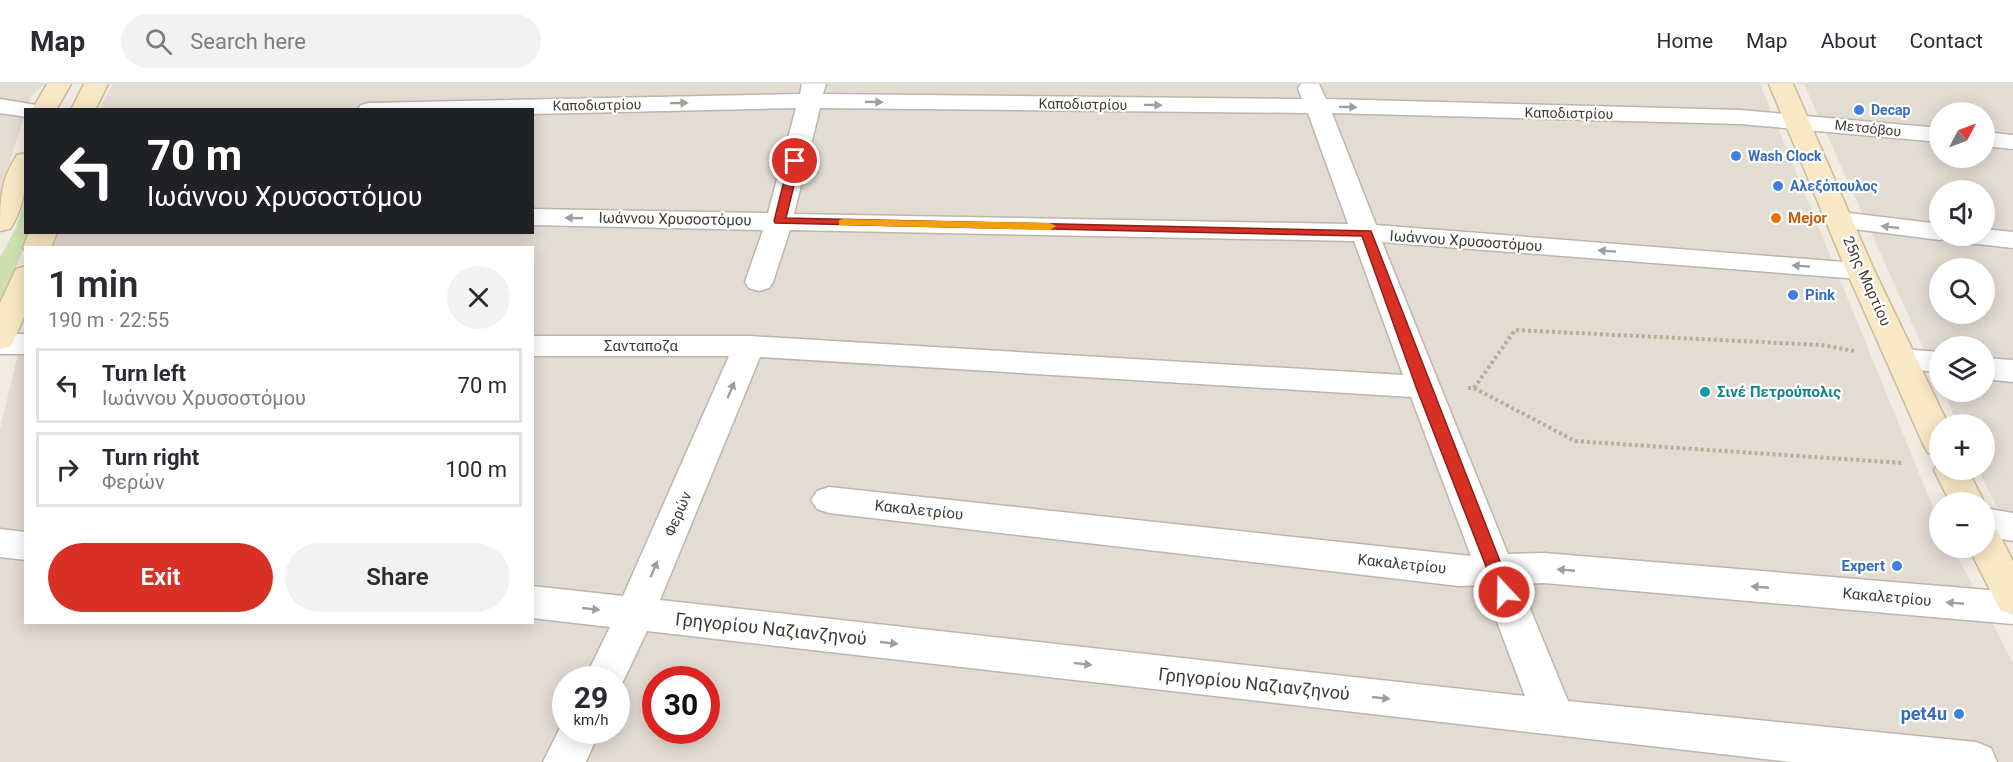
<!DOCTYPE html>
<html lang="en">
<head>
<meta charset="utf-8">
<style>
  :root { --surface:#fff; --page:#f2f2f3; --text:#2b2b33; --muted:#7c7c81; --line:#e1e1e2; --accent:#d93025 }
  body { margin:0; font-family:Roboto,sans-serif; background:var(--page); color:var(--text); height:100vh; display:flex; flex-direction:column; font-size:22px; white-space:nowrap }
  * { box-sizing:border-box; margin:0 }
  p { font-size:20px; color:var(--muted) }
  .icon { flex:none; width:33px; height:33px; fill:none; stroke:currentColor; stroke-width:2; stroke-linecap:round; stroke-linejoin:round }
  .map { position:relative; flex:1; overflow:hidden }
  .details { position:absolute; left:24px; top:162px; width:510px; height:378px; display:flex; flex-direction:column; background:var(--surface); border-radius:0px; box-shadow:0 3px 15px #0003 }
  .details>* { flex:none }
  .banner { position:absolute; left:24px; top:24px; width:510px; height:126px; border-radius:0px; box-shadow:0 3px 15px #0003; background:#202124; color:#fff; overflow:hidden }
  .needle { width:39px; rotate:49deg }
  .buttons { position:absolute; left:1929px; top:18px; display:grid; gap:12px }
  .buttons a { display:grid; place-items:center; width:66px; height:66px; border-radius:50%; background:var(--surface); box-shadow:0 3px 15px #0003; font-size:30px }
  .speed { position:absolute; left:552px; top:582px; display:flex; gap:12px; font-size:30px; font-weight:700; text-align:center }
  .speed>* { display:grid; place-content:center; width:78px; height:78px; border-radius:50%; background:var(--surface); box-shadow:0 3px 15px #0003; line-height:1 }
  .speed small { font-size:15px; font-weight:400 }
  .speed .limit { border:9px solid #d22; background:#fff; color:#111 }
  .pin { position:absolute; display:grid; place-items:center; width:51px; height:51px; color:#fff; margin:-26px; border:3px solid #fff; border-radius:50%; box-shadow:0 2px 6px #0007 }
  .me { position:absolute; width:66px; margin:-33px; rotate:339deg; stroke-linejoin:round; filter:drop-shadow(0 0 4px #0008) }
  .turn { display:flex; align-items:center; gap:21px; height:126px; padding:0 24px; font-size:27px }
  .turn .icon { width:78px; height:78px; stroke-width:2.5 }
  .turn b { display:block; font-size:42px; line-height:51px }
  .round { display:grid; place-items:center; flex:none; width:63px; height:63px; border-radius:32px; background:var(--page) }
  .headline { display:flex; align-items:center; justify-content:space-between; height:102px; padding:0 24px }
  h1 { font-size:36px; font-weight:600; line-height:45px }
  .action { display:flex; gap:12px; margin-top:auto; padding:12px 24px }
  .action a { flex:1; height:69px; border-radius:36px; background:var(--accent); color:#fff; font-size:24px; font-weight:600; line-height:69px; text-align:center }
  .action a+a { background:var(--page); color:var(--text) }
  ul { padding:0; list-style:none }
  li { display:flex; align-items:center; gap:18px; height:75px; margin:0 12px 9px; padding:0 12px; border:3px solid var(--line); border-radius:0px }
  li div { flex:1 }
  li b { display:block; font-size:22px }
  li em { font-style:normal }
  header { display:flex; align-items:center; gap:36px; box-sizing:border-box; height:84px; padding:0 30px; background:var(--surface); border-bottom:2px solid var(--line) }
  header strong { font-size:28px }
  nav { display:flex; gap:33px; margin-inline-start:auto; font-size:21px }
  .search { width:420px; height:54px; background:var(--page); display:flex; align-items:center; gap:15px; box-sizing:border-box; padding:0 21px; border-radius:33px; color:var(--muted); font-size:22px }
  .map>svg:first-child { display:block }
</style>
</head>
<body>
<header>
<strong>Map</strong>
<div class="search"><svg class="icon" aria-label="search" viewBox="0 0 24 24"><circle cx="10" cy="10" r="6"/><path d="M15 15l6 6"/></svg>Search here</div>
<nav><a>Home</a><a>Map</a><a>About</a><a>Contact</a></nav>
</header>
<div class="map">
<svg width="2013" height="678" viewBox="0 0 2013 678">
  <rect width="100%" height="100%" fill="#f0ebe3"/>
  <g fill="#e3dcd2" fill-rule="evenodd">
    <path d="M0,0H44L30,13L26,26L0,109Z"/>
    <path d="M113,0H1760L1939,438L1940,464H1953L2013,579V678H0V345L25,241L26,538H532V164L54,163L59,148H532V26L99,25ZM566,596H616V646H566ZM656,596H706V646H656Z"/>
    <path d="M1804,0H2013V454L1978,386H1984V340H1958L1943,308H1984V262H1940L1939,299ZM1940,28H1984V74H1940ZM1940,106H1984V152H1940ZM1940,184H1984V230H1940Z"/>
  </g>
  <path fill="#cee0b0" d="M25,115L26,148L30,149L0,220V173L16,144Z"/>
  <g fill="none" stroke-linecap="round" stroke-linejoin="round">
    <g stroke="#bdb5aa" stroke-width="3">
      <g id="minor">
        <path d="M802,0H826L823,10L1302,15L1298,4L1301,0H1319L1326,15L1740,26L1940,44V58L1740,40L1332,29L1376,141L1870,180L1874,186L1870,192L1860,195L1382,158L1508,470L1544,469L2013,508V540L1544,499L1520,500L1568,617L1976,658L1991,664L1997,678H1791L647,547L618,608L616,596H584L610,543L532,534V502L623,512L729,272H532V252H749L1403,291L1354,157L790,146L773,198L769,204L759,207L749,204L745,198L763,146L532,141V125L768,129L796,24L532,30V26H357L361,21L369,19L800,10ZM820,24L1308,29L1348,140L794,130ZM760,273L1411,313L1471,472L829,403L817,407L811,416L817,425L829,429L1459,502L1483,501L1525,612L660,516Z"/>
        <path d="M0,15L36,21L40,26H26V33L0,29Z"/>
        <path d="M1984,48L2013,51V65L1984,62Z"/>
        <path d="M1841,128L1940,140V152H1951L1940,156L1831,142L1827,136L1831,130Z"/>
        <path d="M1984,145L2013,148V164L1960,158L1956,152H1984Z"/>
        <rect x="0" y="250" width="26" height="20"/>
        <path d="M1902,265L1940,268V289L1891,282L1886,275L1891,268Z"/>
        <path d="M1984,274L2013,276V298L1984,295Z"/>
        <path d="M1984,424L2013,429V457L1984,452Z"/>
        <path d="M0,445L26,448V476L0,473Z"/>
        <path d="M566,632V646H600L586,678H543Z"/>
      </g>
    </g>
    <g stroke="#cbba97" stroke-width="3">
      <g id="secondary">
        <path d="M47,0H71L56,26H32Z"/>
        <path d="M84,0H108L95,26H71Z"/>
        <path d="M1769,0H1793L1874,186L1948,340H1940V372L1928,369L1923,360L1846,186Z"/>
        <path d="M26,69C26,96 26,121 10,145L0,147C0,118 0,96 17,71Z"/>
        <path d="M29,148H57L51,164H26V168L23,164Z"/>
        <path d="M26,182V229L11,262L0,265V219L16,185Z"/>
        <path d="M1940,377V386H1968L1984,418H1950L1934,386Z"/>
        <path d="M1984,442L1997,446L2013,477V531L2000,526L1969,464H1984Z"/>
      </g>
    </g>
    <g stroke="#baac9a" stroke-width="4" stroke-dasharray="3 3" stroke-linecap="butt">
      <path d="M1468,304H1474L1575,357L1903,379"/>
      <path d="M1474,304L1515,246L1822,261L1854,267"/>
    </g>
    <use href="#minor" fill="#fff" fill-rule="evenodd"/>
    <use href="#secondary" fill="#f8e8c5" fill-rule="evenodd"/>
  </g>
  <defs><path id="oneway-solid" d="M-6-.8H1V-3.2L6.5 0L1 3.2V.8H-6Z" transform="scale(1.5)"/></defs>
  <g fill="#a09d9a">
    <use href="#oneway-solid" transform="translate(874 18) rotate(1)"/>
    <use href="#oneway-solid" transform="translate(679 19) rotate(-1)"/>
    <use href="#oneway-solid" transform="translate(1153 21) rotate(1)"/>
    <use href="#oneway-solid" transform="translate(1348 23) rotate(1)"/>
    <use href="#oneway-solid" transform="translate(574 134) rotate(-179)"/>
    <use href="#oneway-solid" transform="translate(1890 143) rotate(-174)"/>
    <use href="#oneway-solid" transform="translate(1607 167) rotate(-176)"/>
    <use href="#oneway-solid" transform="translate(1801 182) rotate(-176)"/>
    <use href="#oneway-solid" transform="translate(731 306) rotate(-67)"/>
    <use href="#oneway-solid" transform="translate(654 485) rotate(-67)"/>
    <use href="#oneway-solid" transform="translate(1566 486) rotate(-175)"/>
    <use href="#oneway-solid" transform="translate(1760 503) rotate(-175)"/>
    <use href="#oneway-solid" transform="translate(1955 519) rotate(-175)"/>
    <use href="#oneway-solid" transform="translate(591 525) rotate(6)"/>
    <use href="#oneway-solid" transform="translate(889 559) rotate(6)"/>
    <use href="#oneway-solid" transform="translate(1083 580) rotate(6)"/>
    <use href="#oneway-solid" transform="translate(1381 614) rotate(6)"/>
  </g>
  <path fill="#d93025" stroke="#8d1f18" stroke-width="1.5" d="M795,74L800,77L786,134L1371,147L1512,508L1510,512L1504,514L1496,508L1416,303L1362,152L775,139L774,137L789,77Z"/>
  <path fill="#f59e0b" d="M843,135L1050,139L1056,142L1050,146L839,141V136Z"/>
  <g fill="#3f7fe0" stroke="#fff" stroke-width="2">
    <circle cx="1859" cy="26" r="6"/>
    <circle cx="1736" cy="72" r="6"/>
    <circle cx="1778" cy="102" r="6"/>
    <circle cx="1793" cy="211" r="6"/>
    <circle cx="1897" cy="482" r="6"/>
    <circle cx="1959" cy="630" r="6"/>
  </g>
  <circle fill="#e8710a" stroke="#fff" stroke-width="2" cx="1776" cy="134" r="6"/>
  <circle fill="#0f9aa8" stroke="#fff" stroke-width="2" cx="1705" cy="308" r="6"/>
  <g text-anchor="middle" stroke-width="4.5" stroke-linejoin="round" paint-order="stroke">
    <g font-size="14" fill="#413b34" stroke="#fff">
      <text transform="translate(1083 20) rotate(1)" y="5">Καποδιστρίου</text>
      <text transform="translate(597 21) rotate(-1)" y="5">Καποδιστρίου</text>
      <text transform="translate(1569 29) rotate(1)" y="5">Καποδιστρίου</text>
      <text transform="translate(1868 44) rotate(6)" y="5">Μετσόβου</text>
    </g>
    <g font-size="14" font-weight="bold" fill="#366cbe" stroke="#fff" text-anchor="start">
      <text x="1871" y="31">Decap</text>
      <text x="1748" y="77">Wash Clock</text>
      <text x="1790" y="107">Αλεξόπουλος</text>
    </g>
    <g font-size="15" font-weight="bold" fill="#c56008" stroke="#fff" text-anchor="start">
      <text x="1788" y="139">Mejor</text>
    </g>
    <g font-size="15" fill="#413b34" stroke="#fff">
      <text transform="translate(675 135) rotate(1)" y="5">Ιωάννου Χρυσοστόμου</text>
      <text transform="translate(1466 157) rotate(4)" y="5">Ιωάννου Χρυσοστόμου</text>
      <text transform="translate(1867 197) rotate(66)" y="5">25ης Μαρτίου</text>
      <text x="641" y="267">Σανταποζα</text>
      <text transform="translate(919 426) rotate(6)" y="5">Κακαλετρίου</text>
      <text transform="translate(678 430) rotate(-67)" y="5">Φερών</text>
      <text transform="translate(1402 480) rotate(6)" y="5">Κακαλετρίου</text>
      <text transform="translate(1887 513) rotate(5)" y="5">Κακαλετρίου</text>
    </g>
    <g font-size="15" font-weight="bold" fill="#366cbe" stroke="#fff" text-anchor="start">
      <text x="1805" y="216">Pink</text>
      <text x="1885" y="487" text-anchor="end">Expert</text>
    </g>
    <g font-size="15" font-weight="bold" fill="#0d838f" stroke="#fff" text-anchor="start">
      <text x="1717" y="313">Σινέ Πετρούπολις</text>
    </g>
    <g font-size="18" fill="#413b34" stroke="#fff">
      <text transform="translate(771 545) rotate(6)" y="6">Γρηγορίου Ναζιανζηνού</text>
      <text transform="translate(1254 600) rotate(6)" y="6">Γρηγορίου Ναζιανζηνού</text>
    </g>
    <g font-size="18" font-weight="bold" fill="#366cbe" stroke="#fff" text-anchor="end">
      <text x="1947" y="636">pet4u</text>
    </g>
  </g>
</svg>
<div class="buttons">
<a><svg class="needle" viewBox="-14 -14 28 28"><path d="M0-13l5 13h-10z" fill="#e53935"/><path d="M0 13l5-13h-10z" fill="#7c7c81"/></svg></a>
<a><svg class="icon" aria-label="sound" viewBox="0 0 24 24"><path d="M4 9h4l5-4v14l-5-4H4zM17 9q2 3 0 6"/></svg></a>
<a><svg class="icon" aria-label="search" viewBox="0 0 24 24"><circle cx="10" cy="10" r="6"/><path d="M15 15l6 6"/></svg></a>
<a><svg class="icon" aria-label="layers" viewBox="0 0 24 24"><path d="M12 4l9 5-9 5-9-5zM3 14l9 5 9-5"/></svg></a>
<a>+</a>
<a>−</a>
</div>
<div class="speed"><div>29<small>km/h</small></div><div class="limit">30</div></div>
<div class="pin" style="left:795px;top:77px;background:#d93025"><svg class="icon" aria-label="arrive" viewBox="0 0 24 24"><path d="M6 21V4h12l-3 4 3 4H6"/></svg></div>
<svg class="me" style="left:1504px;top:508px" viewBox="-20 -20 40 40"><circle r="17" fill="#d93025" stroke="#fff" stroke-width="3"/><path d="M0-11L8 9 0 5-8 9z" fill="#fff"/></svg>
<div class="banner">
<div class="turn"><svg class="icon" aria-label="left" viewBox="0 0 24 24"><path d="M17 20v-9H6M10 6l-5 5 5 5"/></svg><div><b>70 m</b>Ιωάννου Χρυσοστόμου</div></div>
</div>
<section class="details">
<div class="headline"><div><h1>1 min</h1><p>190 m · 22:55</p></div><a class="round"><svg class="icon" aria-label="close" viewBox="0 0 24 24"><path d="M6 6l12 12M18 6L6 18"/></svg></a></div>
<ul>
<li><svg class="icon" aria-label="left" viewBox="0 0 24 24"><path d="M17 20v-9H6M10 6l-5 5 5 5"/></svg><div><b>Turn left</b><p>Ιωάννου Χρυσοστόμου</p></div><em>70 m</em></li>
<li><svg class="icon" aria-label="right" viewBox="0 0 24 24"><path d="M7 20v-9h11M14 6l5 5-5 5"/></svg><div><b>Turn right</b><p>Φερών</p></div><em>100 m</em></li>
</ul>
<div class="action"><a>Exit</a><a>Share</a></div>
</section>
</div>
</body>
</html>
